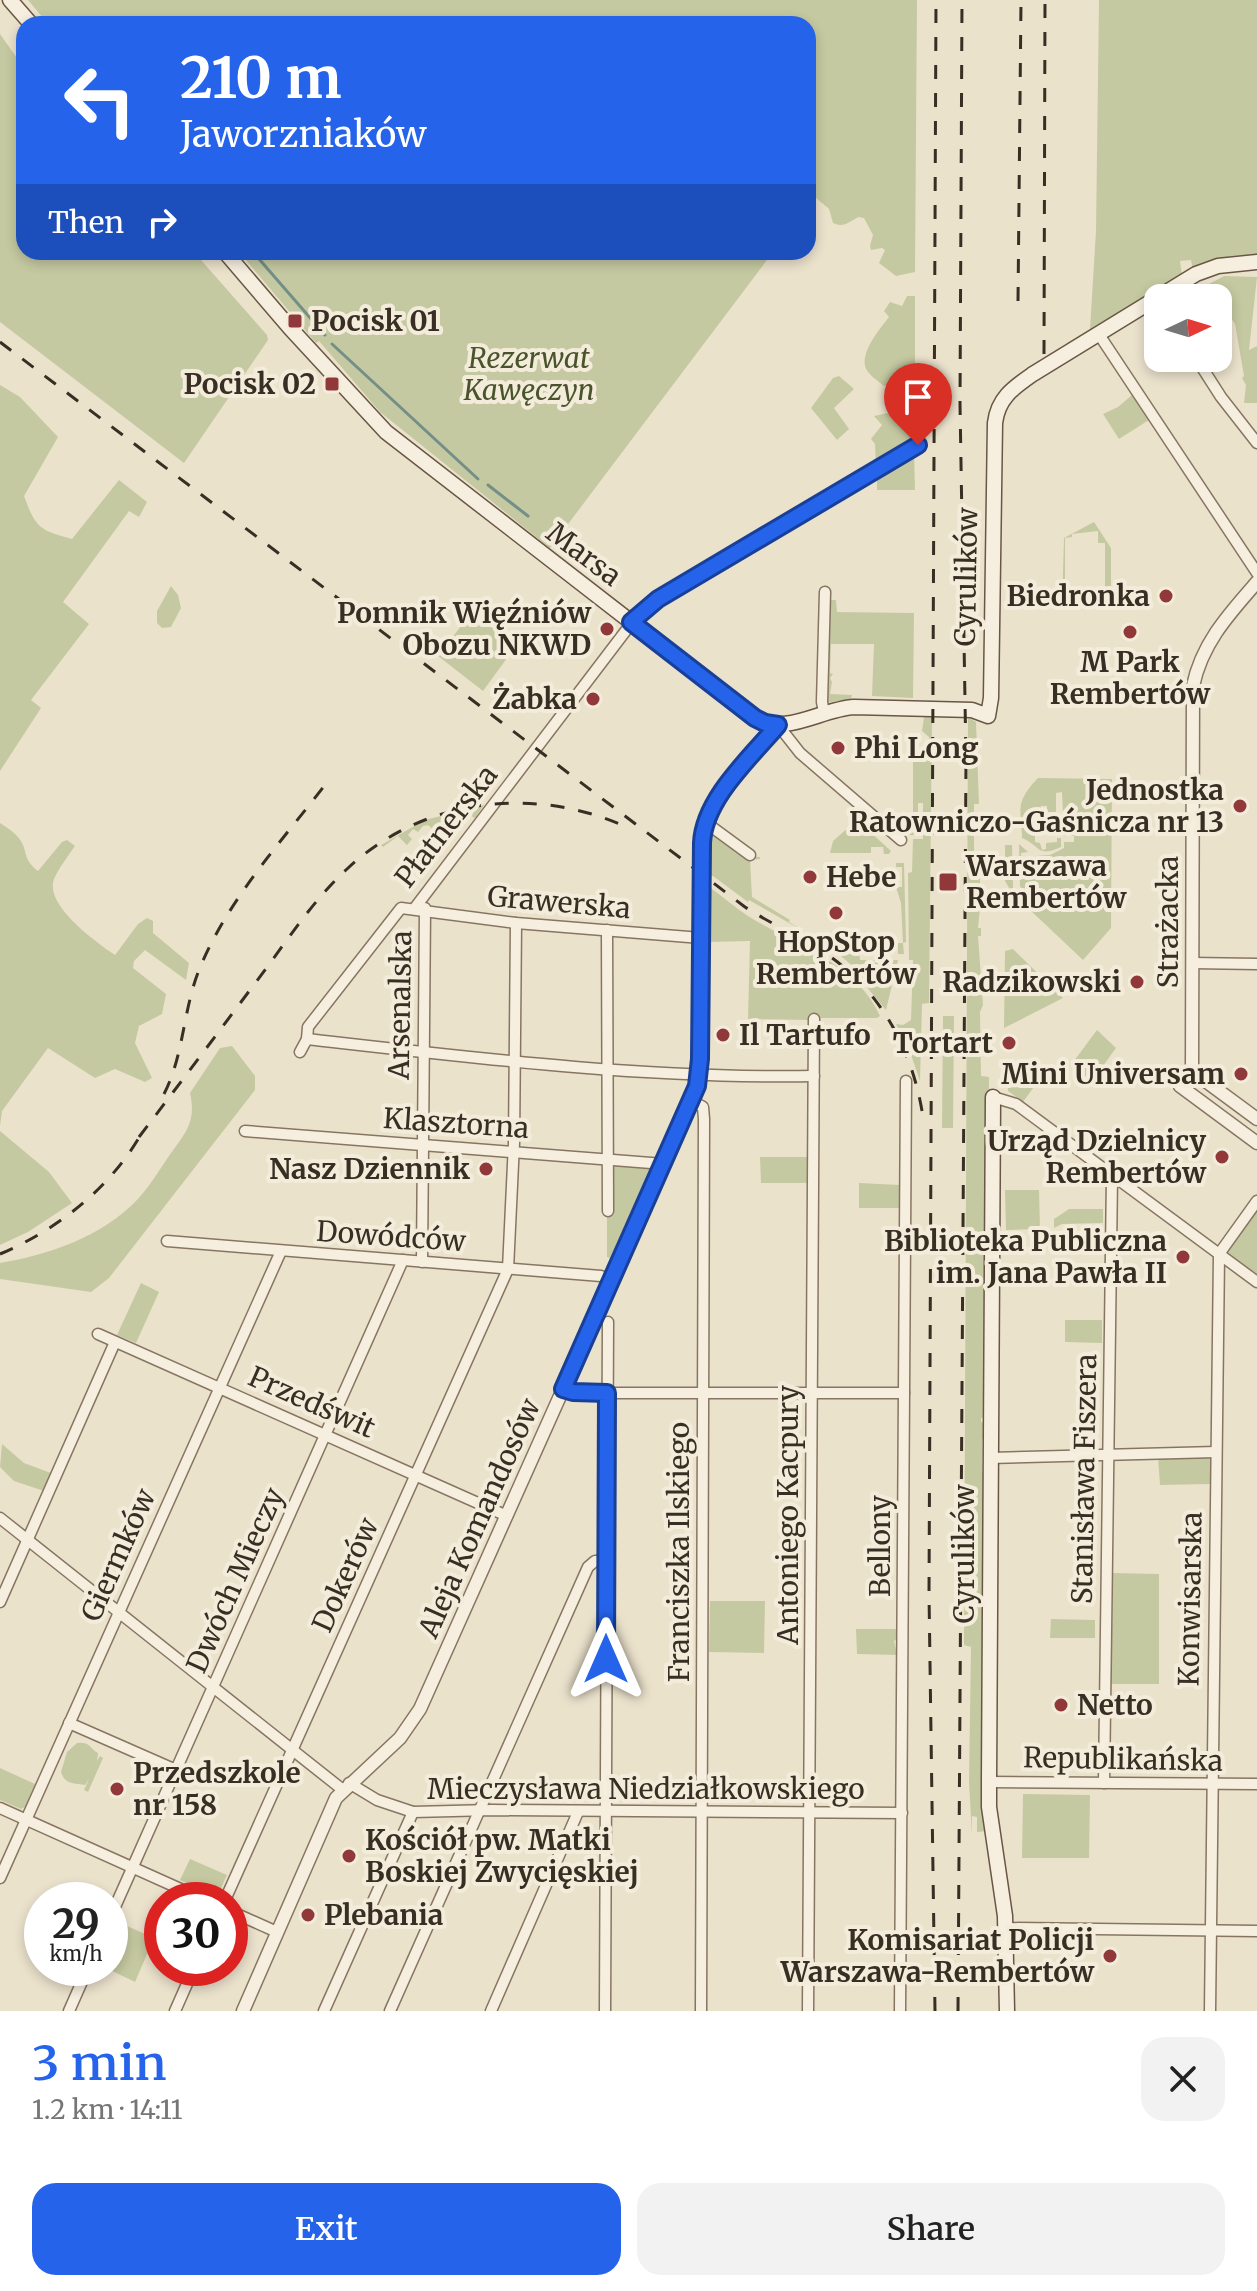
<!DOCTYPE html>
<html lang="en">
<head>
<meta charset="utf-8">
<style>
  :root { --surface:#fff; --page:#f2f2f2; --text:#222; --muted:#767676; --accent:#2563eb }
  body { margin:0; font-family:Merriweather,serif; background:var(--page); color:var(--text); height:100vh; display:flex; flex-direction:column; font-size:30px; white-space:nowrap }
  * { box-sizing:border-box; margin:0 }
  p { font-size:26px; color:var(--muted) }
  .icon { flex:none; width:44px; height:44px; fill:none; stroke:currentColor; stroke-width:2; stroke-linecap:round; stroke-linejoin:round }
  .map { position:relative; height:2011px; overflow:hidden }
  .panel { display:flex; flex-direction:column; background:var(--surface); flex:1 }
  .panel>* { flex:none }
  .guide { position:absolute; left:16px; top:16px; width:800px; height:244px; border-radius:24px; box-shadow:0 4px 12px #0003; background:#2563eb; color:#fff; overflow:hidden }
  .needle { width:52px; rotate:86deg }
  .controls { position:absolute; left:1144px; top:284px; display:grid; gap:16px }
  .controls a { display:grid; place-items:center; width:88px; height:88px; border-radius:16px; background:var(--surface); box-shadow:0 4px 12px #0003; font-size:40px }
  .speed { position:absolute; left:24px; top:1882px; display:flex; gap:16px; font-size:40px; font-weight:700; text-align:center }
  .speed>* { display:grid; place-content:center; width:104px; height:104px; border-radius:50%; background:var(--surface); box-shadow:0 4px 12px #0003; line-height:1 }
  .speed small { font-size:20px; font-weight:400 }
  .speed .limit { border:12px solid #d22; background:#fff; color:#111 }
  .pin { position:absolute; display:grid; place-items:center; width:68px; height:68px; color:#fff; margin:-82px -34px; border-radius:50% 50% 50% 0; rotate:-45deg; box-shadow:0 0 8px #0007 }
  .pin .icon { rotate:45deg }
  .me { position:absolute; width:88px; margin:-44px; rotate:0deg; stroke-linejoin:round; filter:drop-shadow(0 0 6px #0008) }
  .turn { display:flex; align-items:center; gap:28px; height:168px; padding:0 32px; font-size:36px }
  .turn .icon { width:104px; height:104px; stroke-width:2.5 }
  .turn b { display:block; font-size:56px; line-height:68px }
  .then { display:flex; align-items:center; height:76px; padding:0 32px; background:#0003; gap:16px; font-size:30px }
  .round { display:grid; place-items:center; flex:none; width:84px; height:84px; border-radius:24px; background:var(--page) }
  .overview { display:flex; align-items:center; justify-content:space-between; height:136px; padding:0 32px }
  h1 { font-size:48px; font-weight:600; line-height:60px; color:var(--accent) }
  .action { display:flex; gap:16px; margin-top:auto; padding:16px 32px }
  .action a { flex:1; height:92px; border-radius:24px; background:var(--accent); color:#fff; font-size:32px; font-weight:600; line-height:92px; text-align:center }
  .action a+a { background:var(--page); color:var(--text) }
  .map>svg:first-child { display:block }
</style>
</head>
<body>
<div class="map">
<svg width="1257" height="2011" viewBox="0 0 1257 2011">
  <rect width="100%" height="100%" fill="#ebe2cc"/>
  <g fill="#c5c9a1">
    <path d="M28,0H917L915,272L896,276L879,263L885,250L882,248L871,250L870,246L873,235L864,218L858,217C850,222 843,228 833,223L829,209L815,197L808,206V24H48Z"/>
    <path d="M1099,0H1257V258L1193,270L1191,260L1180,261L1182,275L1070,344L1067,343L1090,329L1096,231Z"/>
    <path d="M0,34L24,68V252H194L267,335L268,340L184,463L0,322Z"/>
    <path d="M239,252H773L550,548L380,412L319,341L316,343Z"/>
    <path d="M1224,276L1257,277L1249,350L1257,346V403H1244L1246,385L1242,378L1244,376L1235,324L1209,284Z"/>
    <path d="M907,296H915V376L884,386C878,381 867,374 865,366C862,349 880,329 889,317L884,311L890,302L902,306Z"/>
    <path d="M839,376L854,389L834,408L849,429L837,440L811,408L833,378Z"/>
    <path d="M0,385L20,397L58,437L24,496C36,528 39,530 72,539L119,480L147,502L139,517L129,511L63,602L89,624L31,700L41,708L0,771Z"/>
    <path d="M1132,395L1149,420L1119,439L1103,414L1118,407Z"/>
    <path d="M915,399V442L876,466L875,444L871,439L882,425L874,416L892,412L901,404Z"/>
    <path d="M914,451L915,490H877V475Z"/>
    <path d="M1094,522L1111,548V588H1105V543H1098V531L1072,534V537L1065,538V596H1071V602L1062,607L1064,538Z"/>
    <path d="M171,586L178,595L181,608L171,627L162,628L157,623V611Z"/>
    <path d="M828,600H836L837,612L914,613L913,698L872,696L874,644H831L830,673L833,674L830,678L832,682L830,694L852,695L851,699L825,703Z"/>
    <path d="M474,609L484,617L482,620L507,639L510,637L518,643L483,691L438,656Z"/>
    <path d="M924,717H932L929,1003L922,1004L920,1081L908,1046L896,1024L903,1025L911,1020L913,960H909L908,873L912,872L913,839H923V803H918V835H906L905,832L886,815L913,833V753L930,752L929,737L922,731Z"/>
    <path d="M968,717L976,722L979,804H974V861L980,863V868H974V873H980V883L974,884V898H981L978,928H981V936H978L983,1005L980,1012L981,1076L989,1077L986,1417L981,1418V1422L986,1423V1438L982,1439V1472H986L988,1831L977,1832V1817L972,1816V1835L969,1782L971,1647L964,1645Z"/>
    <path d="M1038,778L1112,779L1111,928L1083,960L1012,893L1005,881V845H1012L1013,888L1019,899L1025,895L1020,886L1019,844L1028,852L1021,853L1022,873H1028V878H1035V856L1050,855L1064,848V842H1074V836H1064L1062,792L1056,793V812H1047V806H1041L1040,812H1035V842L1040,843L1042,850L1046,849V843L1057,842V838H1061V847C1037,858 1041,846 1022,838C1022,810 1013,804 1038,778Z"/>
    <path d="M484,805L475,818L471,816L466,819L461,815L456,816L451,821L446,818L435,831L428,825L423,826L418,832L413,829L408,835L412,839L407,845L398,836L383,847L381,845L425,820Z"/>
    <path d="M857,820L891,851L889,854H884L883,847H871V853H830L833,841Z"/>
    <path d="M0,823C6,827 13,831 17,836C30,850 20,857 38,871L62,842L67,840L75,846C68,856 59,868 54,879C44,905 96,942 115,955L138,924L147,918L153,921V933L189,963L186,980L145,950L134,961L133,968L166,994L162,1014L139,1026L135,1043L152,1078L145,1082L115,1069L95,1078L48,1048L2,1111L0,1126Z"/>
    <path d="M714,834L749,857H760V859L750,860L752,897L790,920L789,922L805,932L749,900L748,902L713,876H708L709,837Z"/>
    <path d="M896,863H904L906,942L903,943L904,954H898V948H859L860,960H898L886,1010L854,972L856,969L841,956V942L903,943L901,903L896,887H902V867H896Z"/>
    <path d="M708,886C721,895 734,907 748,916C794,945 856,962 880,1016L877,1018H810L809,1020L748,1019L750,941L707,942Z"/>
    <path d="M1013,949L1063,998L1004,1028L1005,951Z"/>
    <path d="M943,1016H954L953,1128H942Z"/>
    <path d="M1097,1030L1116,1048L1092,1081L1071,1065Z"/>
    <path d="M232,1046L255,1076V1090L109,1278L91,1292L0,1279V1263C49,1255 103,1236 138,1199C149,1187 158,1172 167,1159C184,1134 197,1124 190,1093L220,1048Z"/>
    <path d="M1007,1062L1044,1073L1023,1102L1008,1091Z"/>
    <path d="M0,1131L49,1172L72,1203L28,1232L0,1245Z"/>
    <path d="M760,1157H808V1183H761Z"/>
    <path d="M615,1164L650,1168L610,1258L607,1257V1214L612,1170Z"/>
    <path d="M859,1183L900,1185V1208H859Z"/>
    <path d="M1005,1190H1039L1040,1229L1006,1230Z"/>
    <path d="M1257,1208V1275L1227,1252Z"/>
    <path d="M1069,1209H1103V1223L1062,1224L1054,1228V1219Z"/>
    <path d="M141,1283L159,1292L136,1343L117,1335Z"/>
    <path d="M1065,1320H1102V1343L1065,1342Z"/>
    <path d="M2,1444L24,1463L51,1473L44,1491L14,1481L0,1467Z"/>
    <path d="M1158,1457H1210V1484L1160,1485Z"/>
    <path d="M1113,1573L1159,1574V1684H1111Z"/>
    <path d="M710,1601H765L764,1653L709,1652Z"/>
    <path d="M1051,1619L1095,1620V1638H1050Z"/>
    <path d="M856,1629H897V1639L894,1641L897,1655L857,1654Z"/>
    <path d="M77,1743C89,1741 90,1748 98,1753L97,1761L100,1756L103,1758L88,1792L84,1790L89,1779L85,1785C74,1783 65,1785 61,1772L67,1752Z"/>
    <path d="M0,1768L35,1784L25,1807L21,1809L0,1800Z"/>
    <path d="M1023,1794L1090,1795L1089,1858H1022Z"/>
    <path d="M190,1859L227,1875L217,1897L180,1880Z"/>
    <path d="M116,1921L154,1938L135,1982L106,1968H110V1936Z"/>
  </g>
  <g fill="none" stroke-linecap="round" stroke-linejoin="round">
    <g stroke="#738f87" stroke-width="3">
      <path d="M253,252L325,335"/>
      <path d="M332,344L478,479"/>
      <path d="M488,485L528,516"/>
    </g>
    <g stroke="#877562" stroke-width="13">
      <g id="minor">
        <path d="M1098,333L1257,573"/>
        <path d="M1196,358L1221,397L1257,443"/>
        <path d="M824,712L822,702L825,592"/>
        <path d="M778,725L800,753L901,840"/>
        <path d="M705,822L750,855"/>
        <path d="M414,909L637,616L658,599L918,445"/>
        <path d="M607,930L608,1211"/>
        <path d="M1192,963L1257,964"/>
        <path d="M307,1039C475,1058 645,1079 814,1076"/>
        <path d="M300,1052L307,1039L308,1027L401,908L516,923L701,938"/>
        <path d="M993,1097L1016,1104L1257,1282"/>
        <path d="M692,1101L703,1107L704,1119L701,2011"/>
        <path d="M245,1131L664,1164"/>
        <path d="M167,1241L601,1276L612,1281"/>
        <path d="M422,1262L425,908"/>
        <path d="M98,1334L507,1516"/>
        <path d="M563,1389L573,1392L607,1393H904"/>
        <path d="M990,1458L1216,1452"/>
        <path d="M0,1518L343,1790"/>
        <path d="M0,1602L115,1342"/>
        <path d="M69,1723L176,1770"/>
        <path d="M989,1782L1257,1784"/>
        <path d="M349,1783L377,1800L413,1812L492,1810L902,1813"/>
        <path d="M1104,1783L1112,1176"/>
        <path d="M0,1808L205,1900"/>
        <path d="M0,1878L281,1251"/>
        <path d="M225,1900L508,1269L514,1143L516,923"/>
        <path d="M230,1911L277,1932"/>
        <path d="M110,1918L403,1260"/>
        <path d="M1006,1928L1257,1931"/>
        <path d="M69,2011L88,1968"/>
        <path d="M175,2011L194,1968"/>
        <path d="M324,2011L413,1812"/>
        <path d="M390,2011L588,1567L595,1561H606"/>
        <path d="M491,2011L578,1812"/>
        <path d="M605,2011L608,1322"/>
        <path d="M808,2011L814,1019"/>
        <path d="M900,2011L906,1081"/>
        <path d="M1210,2011L1219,1254L1257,1201"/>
      </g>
    </g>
    <g stroke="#877562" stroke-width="15">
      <g id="tertiary">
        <path d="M1257,582C1229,614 1202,643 1193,686L1192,1071L1180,1086L1257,1143"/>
        <path d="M1192,1071L1257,1119"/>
        <path d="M243,2011L336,1798L400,1738L420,1709L692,1101L697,1086L700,1062L702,843C704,800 751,757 778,725"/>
      </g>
    </g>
    <g stroke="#695645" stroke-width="17">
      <g id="secondary">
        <path d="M10,0L31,24"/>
        <path d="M225,252L290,328L386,432L755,718C786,736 821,709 854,707L972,710L988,716L991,698L995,423C998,398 1013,388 1033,374L1196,274L1218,266L1257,262"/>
        <path d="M993,1097L989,1782V1807L1005,1916L1007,2011"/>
      </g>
    </g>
    <use href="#minor" stroke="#f6efdf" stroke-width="10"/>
    <use href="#tertiary" stroke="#f6efdf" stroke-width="12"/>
    <use href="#secondary" stroke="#f6efdf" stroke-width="14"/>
    <g stroke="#392e23" stroke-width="3" stroke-dasharray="14 14" stroke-linecap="butt">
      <path d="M1018,301L1021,0"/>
      <path d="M0,342L745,907C771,924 799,936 825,953C881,990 913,1051 923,1117"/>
      <path d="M1044,354L1045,0"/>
      <path d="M164,1094C184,1055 183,1010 199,970C228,898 285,838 331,777"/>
      <path d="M139,1137C178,1086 217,1034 256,982C285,944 312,901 347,869C424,797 535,785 629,828"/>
      <path d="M0,1254C59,1229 113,1186 144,1129"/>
      <path d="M935,2011L929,1594L936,0"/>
      <path d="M958,2011L966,760L960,404L962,0"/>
    </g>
  </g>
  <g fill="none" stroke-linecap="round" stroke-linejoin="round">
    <g stroke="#184099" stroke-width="20">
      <path id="route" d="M606,1659L607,1393L573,1392L563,1389L697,1086L700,1059L702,843C704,799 750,758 778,725L765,723L755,718L631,622L658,599L918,445"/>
    </g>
    <use href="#route" stroke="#2563eb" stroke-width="14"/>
  </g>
  <g fill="#90383a" stroke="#f3ecdb" stroke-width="3">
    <rect x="287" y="313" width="16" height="16" rx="4"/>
    <rect x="324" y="376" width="16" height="16" rx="4"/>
    <circle cx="1166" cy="596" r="8"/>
    <circle cx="607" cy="629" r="8"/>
    <circle cx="1130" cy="632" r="8"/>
    <circle cx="593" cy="699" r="8"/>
    <circle cx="838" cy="748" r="8"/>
    <circle cx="1240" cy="806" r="8"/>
    <circle cx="810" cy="877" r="8"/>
    <rect x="938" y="872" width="20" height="20" rx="4"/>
    <circle cx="836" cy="913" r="8"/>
    <circle cx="1137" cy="982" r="8"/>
    <circle cx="723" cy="1035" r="8"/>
    <circle cx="1009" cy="1043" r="8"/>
    <circle cx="1241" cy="1074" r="8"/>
    <circle cx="1222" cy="1157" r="8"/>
    <circle cx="486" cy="1169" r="8"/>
    <circle cx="1183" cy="1257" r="8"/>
    <circle cx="1061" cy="1705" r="8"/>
    <circle cx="117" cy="1789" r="8"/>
    <circle cx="349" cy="1856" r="8"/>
    <circle cx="308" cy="1915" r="8"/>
    <circle cx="1110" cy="1956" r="8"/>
  </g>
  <g text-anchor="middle" stroke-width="8" stroke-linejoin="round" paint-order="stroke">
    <g font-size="28" font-weight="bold" fill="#392e23" stroke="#f3ecdb" text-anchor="end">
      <text x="311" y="331" text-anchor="start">Pocisk 01</text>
      <text x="316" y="394">Pocisk 02</text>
      <text x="1150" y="606">Biedronka</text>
      <text x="591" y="623">Pomnik Więźniów<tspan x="591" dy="32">Obozu NKWD</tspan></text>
      <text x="1130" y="672" text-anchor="middle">M Park<tspan x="1130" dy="32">Rembertów</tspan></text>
      <text x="577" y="709">Żabka</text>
      <text x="854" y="758" text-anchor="start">Phi Long</text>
      <text x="1224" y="800">Jednostka<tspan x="1224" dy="32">Ratowniczo-Gaśnicza nr 13</tspan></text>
      <text x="966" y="876" text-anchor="start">Warszawa<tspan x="966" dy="32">Rembertów</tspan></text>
      <text x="826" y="887" text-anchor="start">Hebe</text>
      <text x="836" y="952" text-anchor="middle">HopStop<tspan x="836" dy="32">Rembertów</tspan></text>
      <text x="1121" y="992">Radzikowski</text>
      <text x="739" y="1045" text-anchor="start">Il Tartufo</text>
      <text x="993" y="1053">Tortart</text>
      <text x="1225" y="1084">Mini Universam</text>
      <text x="1206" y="1151">Urząd Dzielnicy<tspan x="1206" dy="32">Rembertów</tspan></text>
      <text x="470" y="1179">Nasz Dziennik</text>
      <text x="1167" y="1251">Biblioteka Publiczna<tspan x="1167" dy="32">im. Jana Pawła II</tspan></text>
      <text x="1077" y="1715" text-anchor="start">Netto</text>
      <text x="133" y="1783" text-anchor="start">Przedszkole<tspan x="133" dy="32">nr 158</tspan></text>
      <text x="365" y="1850" text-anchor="start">Kościół pw. Matki<tspan x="365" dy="32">Boskiej Zwycięskiej</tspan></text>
      <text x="324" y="1925" text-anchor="start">Plebania</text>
      <text x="1094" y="1950">Komisariat Policji<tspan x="1094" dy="32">Warszawa-Rembertów</tspan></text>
    </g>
    <g font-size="28" font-style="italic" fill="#4a542c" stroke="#f3ecdb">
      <text x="529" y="368">Rezerwat<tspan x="529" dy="32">Kawęczyn</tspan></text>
    </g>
    <g font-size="28" fill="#392e23" stroke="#f3ecdb">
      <text transform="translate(584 554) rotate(37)" y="10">Marsa</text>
      <text transform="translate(966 577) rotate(-89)" y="10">Cyrulików</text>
      <text transform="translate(446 826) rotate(-52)" y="10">Płatnerska</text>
      <text transform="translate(559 902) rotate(5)" y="10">Grawerska</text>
      <text transform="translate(1168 922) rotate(-90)" y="10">Strażacka</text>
      <text transform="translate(400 1005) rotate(-89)" y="10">Arsenalska</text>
      <text transform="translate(456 1123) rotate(4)" y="10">Klasztorna</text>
      <text transform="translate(391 1236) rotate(4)" y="10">Dowódców</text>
      <text transform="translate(312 1402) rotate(24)" y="10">Przedświt</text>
      <text transform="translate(1084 1479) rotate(-89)" y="10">Stanisława Fiszera</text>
      <text transform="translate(788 1515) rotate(-90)" y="10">Antoniego Kacpury</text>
      <text transform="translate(479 1518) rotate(-66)" y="10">Aleja Komandosów</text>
      <text transform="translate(880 1546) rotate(-90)" y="10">Bellony</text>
      <text transform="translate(679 1552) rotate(-90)" y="10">Franciszka Ilskiego</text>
      <text transform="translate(964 1554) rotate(-90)" y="10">Cyrulików</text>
      <text transform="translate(118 1555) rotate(-66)" y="10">Giermków</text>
      <text transform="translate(345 1575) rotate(-66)" y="10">Dokerów</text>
      <text transform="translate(235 1580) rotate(-66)" y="10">Dwóch Mieczy</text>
      <text transform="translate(1190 1599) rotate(-89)" y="10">Konwisarska</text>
      <text transform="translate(1123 1759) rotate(1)" y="10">Republikańska</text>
      <text x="646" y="1799">Mieczysława Niedziałkowskiego</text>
    </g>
  </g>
</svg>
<div class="controls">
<a><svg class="needle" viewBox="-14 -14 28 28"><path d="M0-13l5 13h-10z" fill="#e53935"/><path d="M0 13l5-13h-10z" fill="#767676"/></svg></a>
</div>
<div class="speed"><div>29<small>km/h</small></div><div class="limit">30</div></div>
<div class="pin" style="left:918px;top:445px;background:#d93025"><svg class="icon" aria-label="arrive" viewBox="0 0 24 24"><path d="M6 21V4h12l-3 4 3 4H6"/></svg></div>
<svg class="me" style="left:606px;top:1659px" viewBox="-20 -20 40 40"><path d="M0-17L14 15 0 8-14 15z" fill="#2563eb" stroke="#fff" stroke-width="4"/></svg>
<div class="guide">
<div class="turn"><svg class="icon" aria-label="left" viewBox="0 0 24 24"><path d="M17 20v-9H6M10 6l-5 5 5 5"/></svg><div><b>210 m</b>Jaworzniaków</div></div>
<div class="then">Then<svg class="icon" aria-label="right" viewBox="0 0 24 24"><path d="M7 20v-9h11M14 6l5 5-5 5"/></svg></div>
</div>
</div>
<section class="panel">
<div class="overview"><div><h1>3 min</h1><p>1.2 km · 14:11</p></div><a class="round"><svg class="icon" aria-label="close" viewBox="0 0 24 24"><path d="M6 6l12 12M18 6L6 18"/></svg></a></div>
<div class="action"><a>Exit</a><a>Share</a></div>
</section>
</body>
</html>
